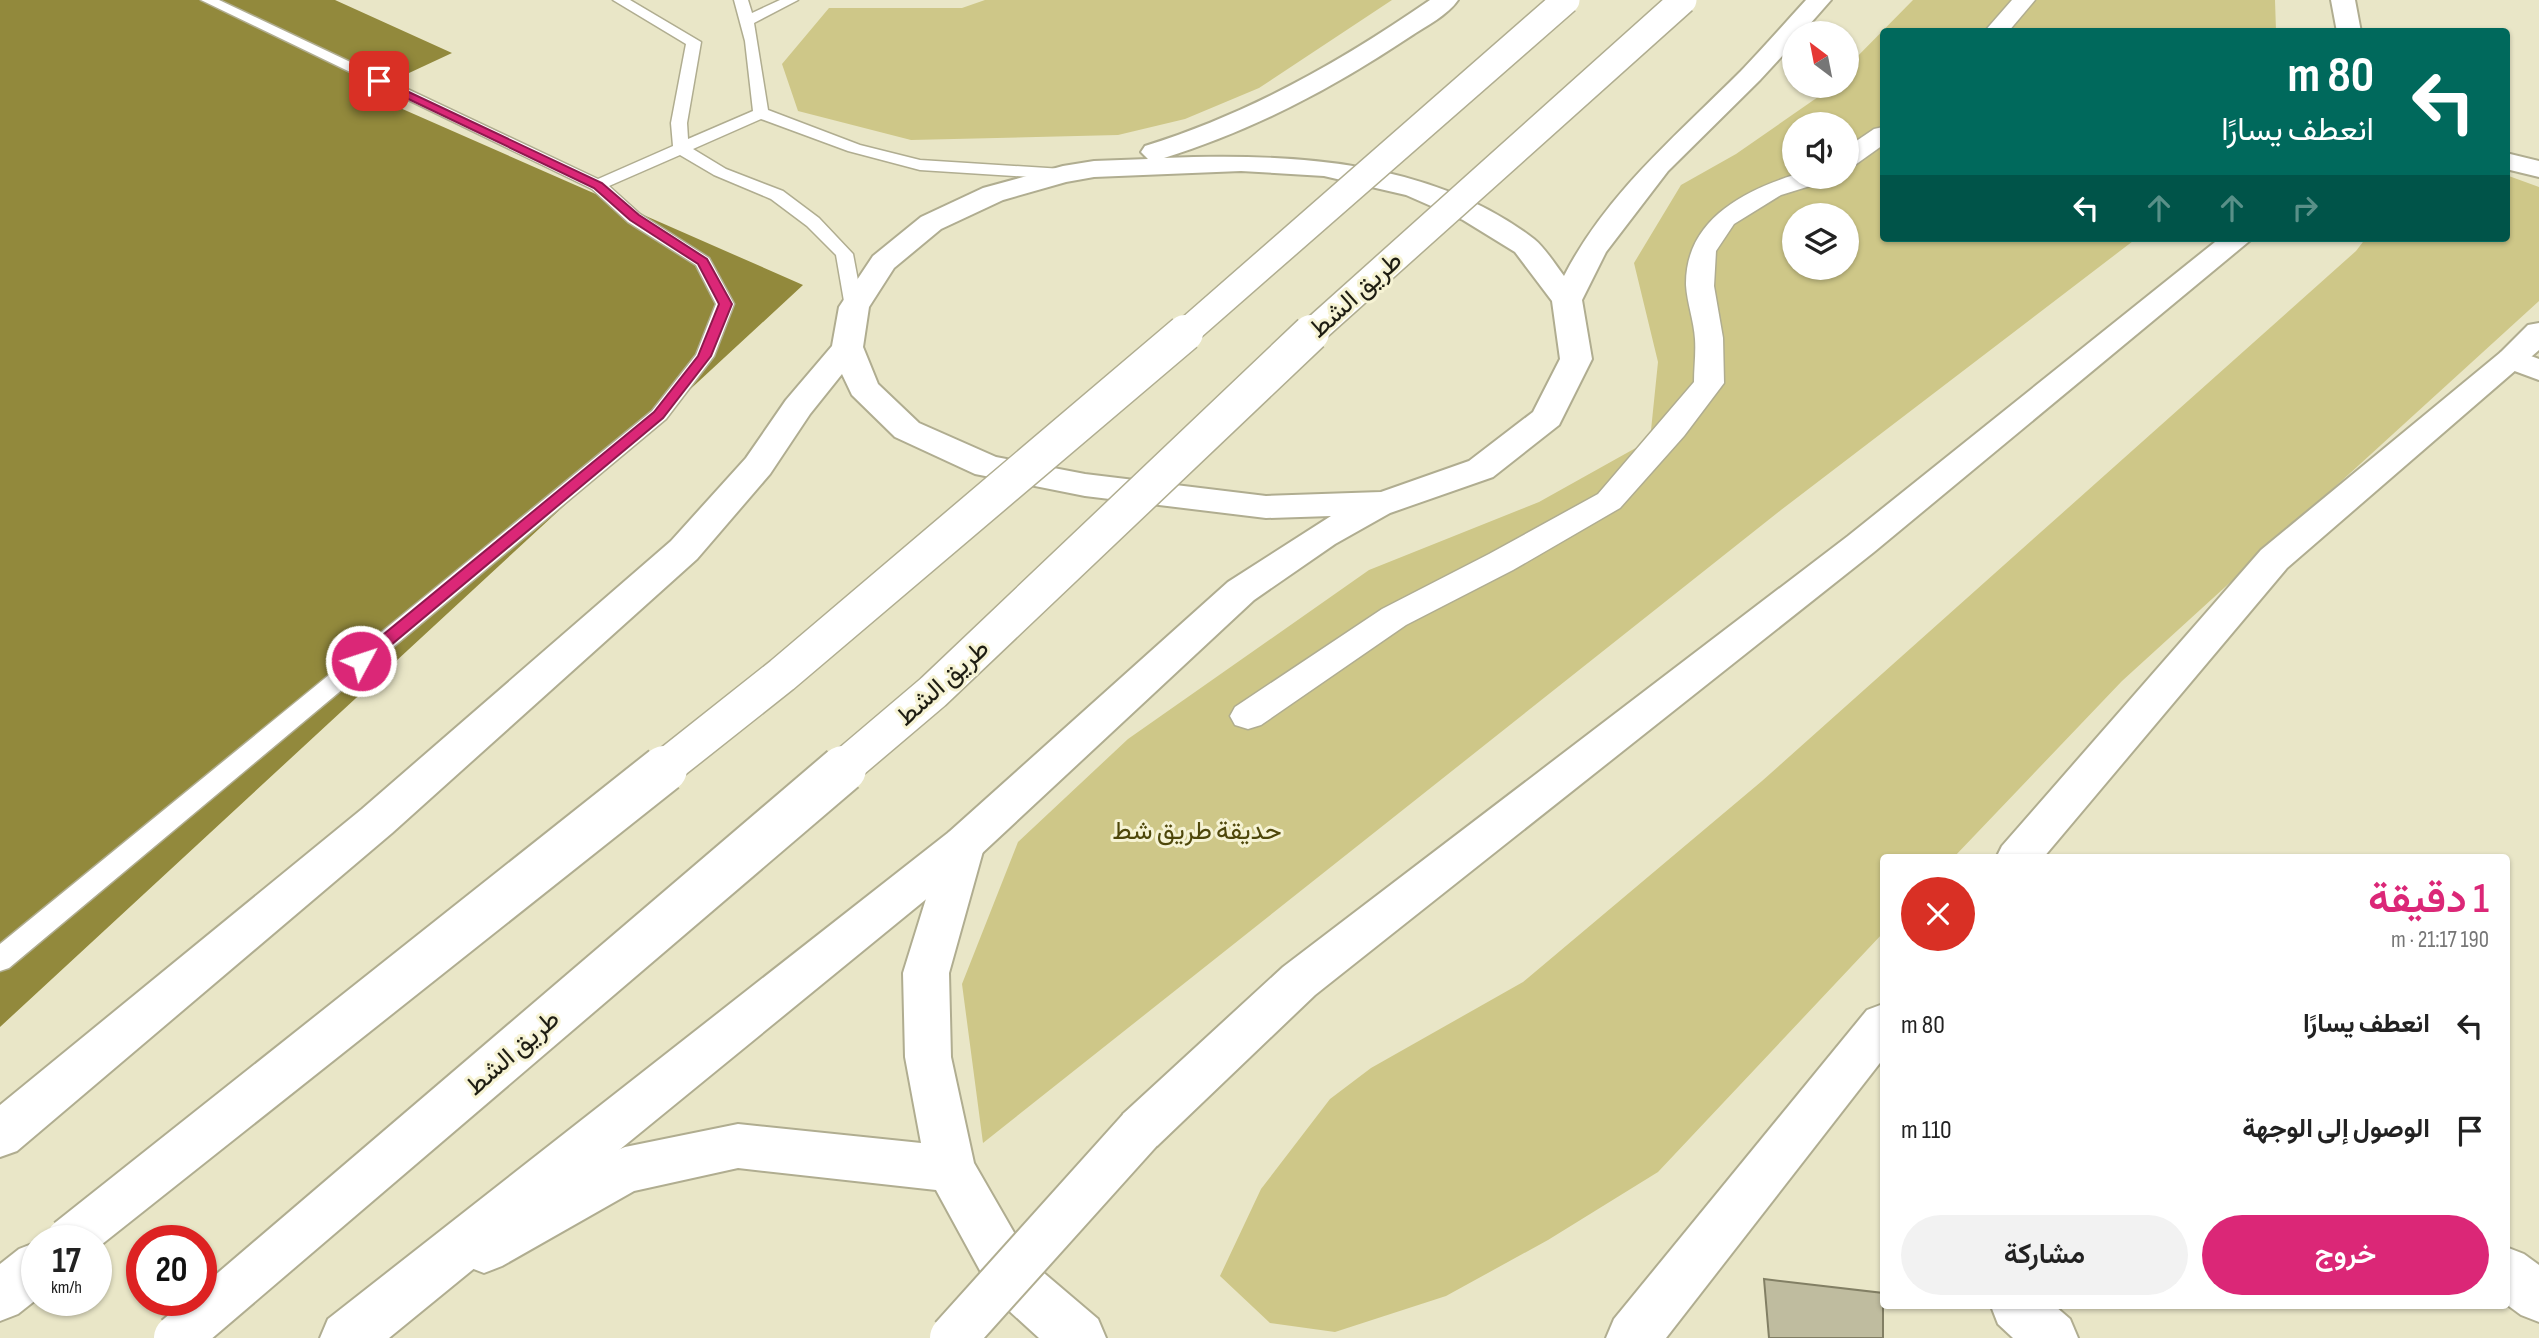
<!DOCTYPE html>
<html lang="ar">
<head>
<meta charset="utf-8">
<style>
  :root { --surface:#fff; --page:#f2f2f2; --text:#222; --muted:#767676; --accent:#db2777 }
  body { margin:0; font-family:"Sofia Sans Condensed",Vazirmatn,sans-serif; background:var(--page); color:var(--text); direction:rtl; height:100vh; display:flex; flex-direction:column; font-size:26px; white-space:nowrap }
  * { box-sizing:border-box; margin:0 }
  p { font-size:23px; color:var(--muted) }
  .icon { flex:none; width:38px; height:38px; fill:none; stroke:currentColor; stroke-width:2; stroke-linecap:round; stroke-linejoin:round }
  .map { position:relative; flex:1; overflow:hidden; direction:ltr }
  .drawer { position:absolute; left:1880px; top:854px; width:630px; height:455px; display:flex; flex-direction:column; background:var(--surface); border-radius:7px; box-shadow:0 2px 5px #0004; direction:rtl }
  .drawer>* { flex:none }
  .hud { position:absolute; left:1880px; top:28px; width:630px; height:214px; border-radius:7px; box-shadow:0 2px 5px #0004; direction:rtl; background:#00695c; color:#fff; overflow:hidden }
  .needle { width:46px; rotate:328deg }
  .controls { position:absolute; left:1782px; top:21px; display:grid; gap:14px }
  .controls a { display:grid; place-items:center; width:77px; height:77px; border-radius:50%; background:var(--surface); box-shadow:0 2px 5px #0004; font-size:35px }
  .speed { position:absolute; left:21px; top:1225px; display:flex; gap:14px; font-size:35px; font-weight:700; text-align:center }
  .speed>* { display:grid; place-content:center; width:91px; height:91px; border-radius:50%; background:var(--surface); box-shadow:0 2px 5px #0004; line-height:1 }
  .speed small { font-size:18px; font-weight:400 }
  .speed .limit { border:10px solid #d22; background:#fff; color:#111 }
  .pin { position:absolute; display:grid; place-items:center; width:60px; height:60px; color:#fff; margin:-30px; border-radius:14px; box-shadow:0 4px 10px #0006 }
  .me { position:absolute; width:77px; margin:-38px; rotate:50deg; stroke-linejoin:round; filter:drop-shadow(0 0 5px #0008) }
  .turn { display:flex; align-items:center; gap:24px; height:147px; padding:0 21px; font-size:32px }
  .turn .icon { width:91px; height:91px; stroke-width:2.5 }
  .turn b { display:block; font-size:49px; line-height:60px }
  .lanes { display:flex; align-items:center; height:66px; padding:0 21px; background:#0003; justify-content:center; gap:35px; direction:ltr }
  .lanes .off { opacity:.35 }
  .round { display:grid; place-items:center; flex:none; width:74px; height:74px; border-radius:37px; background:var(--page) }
  .headline { display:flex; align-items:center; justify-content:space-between; height:119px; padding:0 21px }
  h1 { font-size:42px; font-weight:600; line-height:52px; color:var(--accent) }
  .cta { display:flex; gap:14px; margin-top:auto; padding:14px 21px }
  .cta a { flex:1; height:80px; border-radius:42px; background:var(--accent); color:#fff; font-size:28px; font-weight:600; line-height:80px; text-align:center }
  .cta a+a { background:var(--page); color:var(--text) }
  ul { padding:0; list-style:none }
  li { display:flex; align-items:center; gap:21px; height:105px; padding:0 21px }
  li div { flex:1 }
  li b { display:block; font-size:26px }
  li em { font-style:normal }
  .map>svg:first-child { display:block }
</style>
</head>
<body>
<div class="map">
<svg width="2539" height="1338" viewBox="0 0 2539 1338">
  <rect width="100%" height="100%" fill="#e9e6c7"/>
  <g fill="#cec788" fill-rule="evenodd">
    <path d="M985,0H1392L1259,88L1185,119L1118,135L911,140L798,111L782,64L829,8H962Z"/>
    <path d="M1913,0H2275L2276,31L1883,32V238H2137L1781,510L983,1143L962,984L1018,842L1128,739L1369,570L1539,502L1650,440L1658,362L1634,263L1681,185L1736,154L1818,97L1829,86H1846V68ZM1794,124H1846V177H1794ZM1794,215H1846V268H1794Z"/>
    <path d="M2506,175L2539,187V301L2122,681L1954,857L1883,858V933L1658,1172L1548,1240L1446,1296L1335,1332L1270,1323L1220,1276L1261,1189L1330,1099L1371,1068L1523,982L1762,781L2356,251L2366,238H2506Z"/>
  </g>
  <path fill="#92893c" d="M0,0H335L452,53L366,93L803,285L0,1027Z"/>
  <path fill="#bfbc9f" stroke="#827f64" stroke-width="2" d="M1764,1279L1883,1293V1338H1769Z"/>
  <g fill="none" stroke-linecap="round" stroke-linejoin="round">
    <g stroke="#b0ad90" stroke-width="3">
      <path id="service" d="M201,0H219L598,179L673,146L671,123L686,44L613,0H630L701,42L687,123L688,139L753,111L745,41L734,0H748L752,13L780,0H798L754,23L768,110L860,145L920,160L1063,169L1071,174L1063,179L920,170L848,151L761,119L693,149L726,169L783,191L819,218L853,254L863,307L854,312L845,307L836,255L807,226L771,199L714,175L680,155L609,186L640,214L709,258L734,304L714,356L666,419L9,968L0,971V944L652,411L696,355L716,304L696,265L628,222L592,189Z"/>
    </g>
    <g stroke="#b0ad90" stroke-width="3">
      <g id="pedestrian">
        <path d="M2012,0H2035L2008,32H1984Z"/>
        <path d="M1883,127V145L1855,165L1846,167V148L1874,129Z"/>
        <path d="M1794,175L1827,177L1823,182L1781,195L1734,224L1716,251L1714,286L1723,338L1724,383L1684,436L1620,508L1513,570L1406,625L1261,725L1248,729L1235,725L1230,716L1235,707L1382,609L1489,554L1598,494L1694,382C1694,368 1696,353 1695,339C1694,321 1687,303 1686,285C1685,222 1740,192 1794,175Z"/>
      </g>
    </g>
    <g stroke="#b0ad90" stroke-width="4">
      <g id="minor">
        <path d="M2506,153L2539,161V177L2506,169Z"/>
        <path d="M2512,349L2539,359V380L2501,366L2496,359L2501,352Z"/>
        <path d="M2506,1247L2524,1254L2539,1265V1322L2521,1315L2506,1304Z"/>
        <path d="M1991,1306H2055L2070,1319L2078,1338H2013L1998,1324Z"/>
      </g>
    </g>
    <g stroke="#b0ad90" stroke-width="4">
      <g id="tertiary">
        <path d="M2539,323V350L2287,568L2043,858H1996L2002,846L2261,550L2501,352L2528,325Z"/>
        <path d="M964,827L979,832L985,844L949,973L951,1057L974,1163L1031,1262L1098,1319L1106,1338H1039L995,1298L936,1190L738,1168L634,1191L502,1266L484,1273L466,1266L458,1249L466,1232L608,1154L625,1147L738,1124L921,1143L905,1057L903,973L943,844L949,832Z"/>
        <path d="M1883,1004V1059L1666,1338H1606L1614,1319L1867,1010Z"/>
      </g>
    </g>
    <g stroke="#b0ad90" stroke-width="4">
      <g id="secondary">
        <path d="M2331,0H2355L2361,32H2337Z"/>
        <path d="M2220,238H2253L1874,552L1315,995L1157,1146L1140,1152L1123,1146L1116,1130L1123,1114L1283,967L1848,536Z"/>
      </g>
    </g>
    <g stroke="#b0ad90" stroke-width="4">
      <g id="trunk">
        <path d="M1430,0H1458C1448,15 1426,26 1411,36C1333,88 1254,130 1164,158C1289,153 1430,159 1534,239C1545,248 1555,264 1564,276C1606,194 1677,135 1741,71C1763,48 1784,24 1806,0H1831L1802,33H1794V43L1760,80L1668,171L1606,252L1582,300L1592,359L1559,425L1493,477L1390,513L1335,544L1254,600L979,856L389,1338H320L328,1319L949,832L1228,582L1331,516L1266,518L1085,496L975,474L895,437L852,395L842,374L810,414L770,474L697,559L392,833L17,1151L0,1157V1105L362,809L671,541L746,458L786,400L832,346L839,307L873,256L921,217L983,188L1063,166L1094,161L1148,159L1141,152L1145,146C1250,113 1340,62 1430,0ZM1241,171L1324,176L1406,195L1463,220L1515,252L1552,301L1560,359L1533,412L1469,461L1381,492L1266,496L1085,474L996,457L919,423L878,384L863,347L869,307L894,268L941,229L1003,200L1066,182L1094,177Z"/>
        <path d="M37,1242V1299L18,1314L0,1321V1264L19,1249Z"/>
      </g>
    </g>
    <use href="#service" fill="#fff" fill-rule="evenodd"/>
    <use href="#pedestrian" fill="#fff" fill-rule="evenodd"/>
    <use href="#minor" fill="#fff" fill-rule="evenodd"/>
    <use href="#tertiary" fill="#fff" fill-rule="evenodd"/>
    <use href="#secondary" fill="#fff" fill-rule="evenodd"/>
    <use href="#trunk" fill="#fff" fill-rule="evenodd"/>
    <g stroke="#b0ad90" stroke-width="50" stroke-linecap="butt">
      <path id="secondary-bridge" d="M953,1338L1140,1130"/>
    </g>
    <g stroke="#b0ad90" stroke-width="30" stroke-linecap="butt">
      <g id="trunk-bridge-far2">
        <path d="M1183,335L1566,0"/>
        <path d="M1309,335L1683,0"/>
      </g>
    </g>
    <g stroke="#b0ad90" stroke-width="39" stroke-linecap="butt">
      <g id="trunk-bridge-far1">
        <path d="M662,770L782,675L1185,333"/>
        <path d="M841,770L933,692L1311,333"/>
      </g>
    </g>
    <g stroke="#b0ad90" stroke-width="50" stroke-linecap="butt">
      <g id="trunk-bridge">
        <path d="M69,1241L664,769"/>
        <path d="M177,1338L843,769"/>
      </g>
    </g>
    <use href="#secondary-bridge" stroke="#fff" stroke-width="46"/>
    <use href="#trunk-bridge-far2" stroke="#fff" stroke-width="27"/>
    <use href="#trunk-bridge-far1" stroke="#fff" stroke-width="36"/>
    <use href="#trunk-bridge" stroke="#fff" stroke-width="46"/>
  </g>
  <path fill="#db2777" stroke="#8e194d" stroke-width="2" d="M379,78L602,183L639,215L707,259L732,304L711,356L663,418L367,665L361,667L353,661L356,657L654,412L698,356L719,304L698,264L630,220L594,188L375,83V79Z"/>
  <g text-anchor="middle" stroke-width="6" stroke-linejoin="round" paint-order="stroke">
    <g font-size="26" fill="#1e1d12" stroke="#f6f3d4">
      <text transform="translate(1355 294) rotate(-42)" y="9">طريق الشط</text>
      <text transform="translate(942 682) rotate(-42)" y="9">طريق الشط</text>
      <text transform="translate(512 1052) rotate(-41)" y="9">طريق الشط</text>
    </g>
    <g font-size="26" fill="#4e470a" stroke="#f6f3d4">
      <text x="1197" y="839">حديقة طريق شط</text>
    </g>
  </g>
</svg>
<div class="controls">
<a><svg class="needle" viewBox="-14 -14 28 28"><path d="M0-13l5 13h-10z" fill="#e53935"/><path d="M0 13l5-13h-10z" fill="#767676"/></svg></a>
<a><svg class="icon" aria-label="sound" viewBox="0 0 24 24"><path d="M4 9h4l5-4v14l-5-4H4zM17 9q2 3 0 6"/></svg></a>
<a><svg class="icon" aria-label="layers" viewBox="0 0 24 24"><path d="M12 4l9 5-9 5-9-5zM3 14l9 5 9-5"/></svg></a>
</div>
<div class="speed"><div>17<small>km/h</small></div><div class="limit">20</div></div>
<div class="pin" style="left:379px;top:81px;background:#d93025"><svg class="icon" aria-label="arrive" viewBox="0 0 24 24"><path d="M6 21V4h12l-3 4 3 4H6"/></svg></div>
<svg class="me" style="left:361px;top:661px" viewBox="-20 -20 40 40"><circle r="17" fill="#db2777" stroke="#fff" stroke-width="3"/><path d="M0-11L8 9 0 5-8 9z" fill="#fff"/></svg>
<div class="hud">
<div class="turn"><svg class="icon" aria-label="left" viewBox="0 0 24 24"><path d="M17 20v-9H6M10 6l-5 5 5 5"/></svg><div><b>80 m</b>انعطف يسارًا</div></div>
<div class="lanes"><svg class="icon" aria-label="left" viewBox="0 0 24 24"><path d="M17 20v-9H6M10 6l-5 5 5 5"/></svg><svg class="icon off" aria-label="ahead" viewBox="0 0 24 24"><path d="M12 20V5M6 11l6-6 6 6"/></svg><svg class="icon off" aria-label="ahead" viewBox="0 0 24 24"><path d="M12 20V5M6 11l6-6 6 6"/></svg><svg class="icon off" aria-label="right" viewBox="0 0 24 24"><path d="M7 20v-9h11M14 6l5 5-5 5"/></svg></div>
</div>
<section class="drawer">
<div class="headline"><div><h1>1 دقيقة</h1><p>190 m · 21:17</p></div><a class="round" style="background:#d93025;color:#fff"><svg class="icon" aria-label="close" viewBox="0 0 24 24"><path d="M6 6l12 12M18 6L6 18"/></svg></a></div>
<ul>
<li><svg class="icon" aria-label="left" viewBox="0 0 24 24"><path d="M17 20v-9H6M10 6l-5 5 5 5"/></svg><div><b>انعطف يسارًا</b></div><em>80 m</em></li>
<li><svg class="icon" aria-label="arrive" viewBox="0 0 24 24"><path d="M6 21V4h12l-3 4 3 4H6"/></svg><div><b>الوصول إلى الوجهة</b></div><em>110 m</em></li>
</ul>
<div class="cta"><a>خروج</a><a>مشاركة</a></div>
</section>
</div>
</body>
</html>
